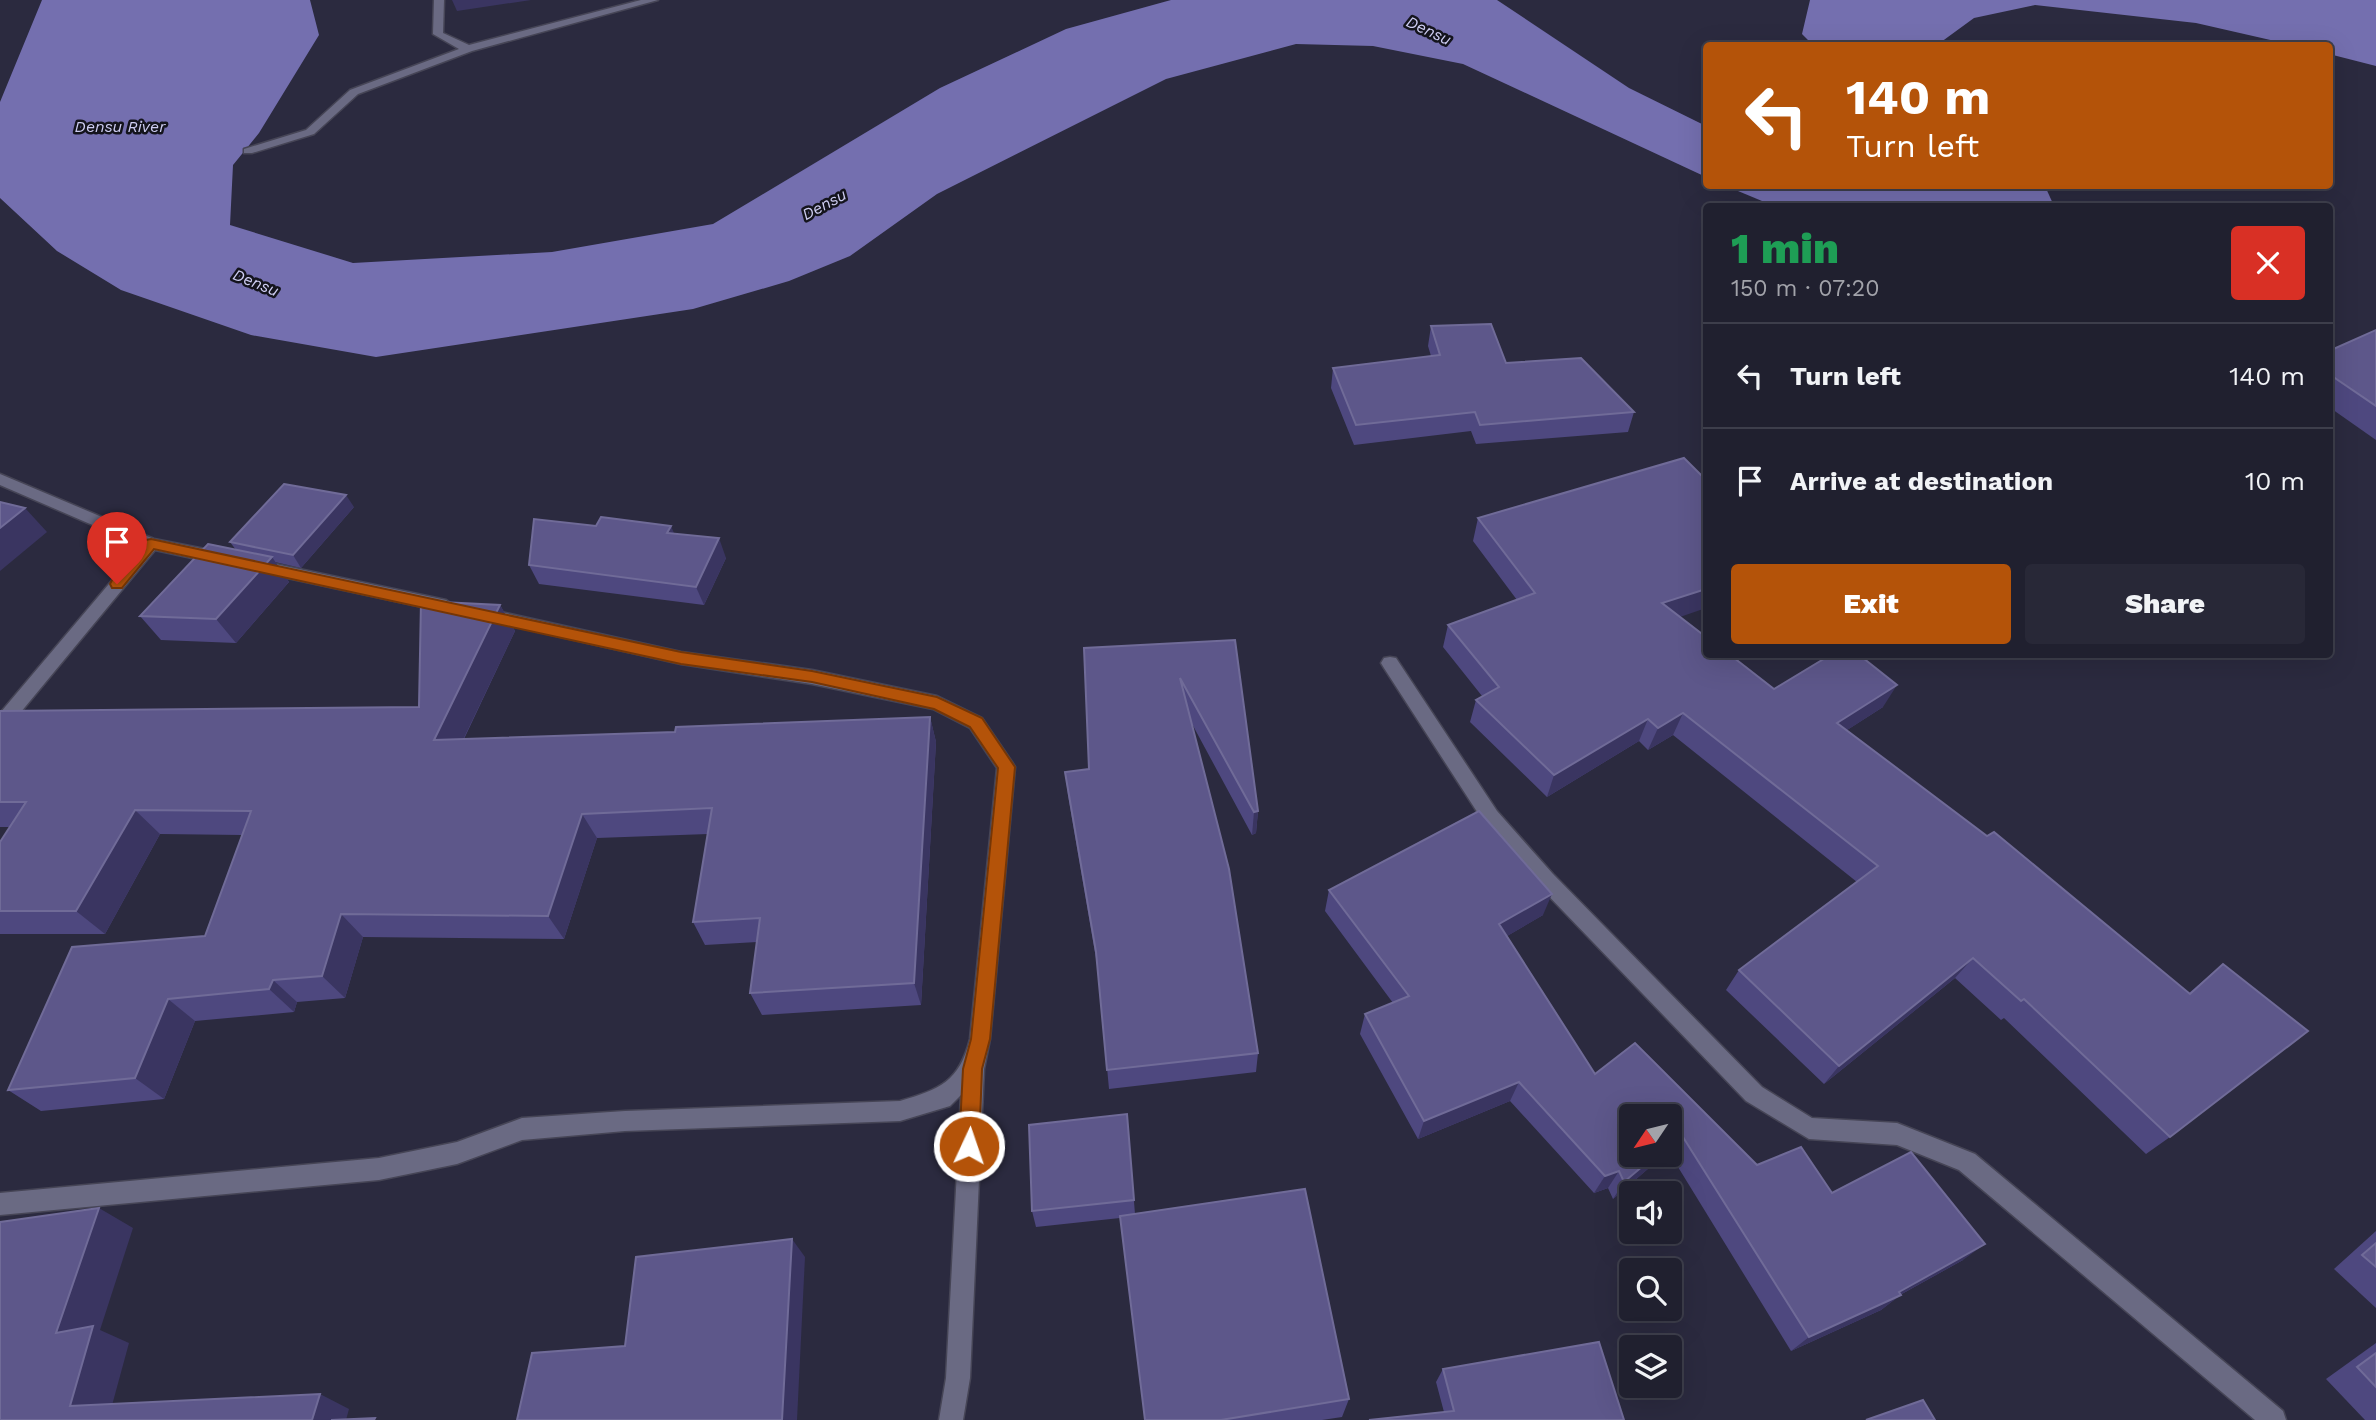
<!DOCTYPE html>
<html lang="en">
<head>
<meta charset="utf-8">
<style>
  :root { --surface:#20202f; --page:#282837; --text:#f1f3f6; --muted:#a2a3aa; --line:#3d3e4b; --accent:#b45309 }
  body { margin:0; font-family:"Work Sans",sans-serif; background:var(--page); color:var(--text); height:100vh; display:flex; flex-direction:column; font-size:26px; white-space:nowrap }
  * { box-sizing:border-box; margin:0 }
  p { font-size:23px; color:var(--muted) }
  .icon { flex:none; width:38px; height:38px; fill:none; stroke:currentColor; stroke-width:2; stroke-linecap:round; stroke-linejoin:round }
  .map { position:relative; flex:1; overflow:hidden }
  .sheet { position:absolute; left:1703px; top:203px; width:630px; height:455px; display:flex; flex-direction:column; background:var(--surface); border-radius:7px; box-shadow:0 7px 28px #0002,0 0 0 2px var(--line) }
  .sheet>* { flex:none }
  .banner { position:absolute; left:1703px; top:42px; width:630px; height:147px; border-radius:7px; box-shadow:0 7px 28px #0002,0 0 0 2px var(--line); background:#b45309; color:#fff; overflow:hidden }
  .needle { width:46px; rotate:235deg }
  .controls { position:absolute; left:1619px; top:1104px; display:grid; gap:14px }
  .controls a { display:grid; place-items:center; width:63px; height:63px; border-radius:7px; background:var(--surface); box-shadow:0 7px 28px #0002,0 0 0 2px var(--line); font-size:35px }
  .pin { position:absolute; display:grid; place-items:center; width:60px; height:60px; color:#fff; margin:-72px -30px; border-radius:50% 50% 50% 0; rotate:-45deg; box-shadow:0 0 7px #0007 }
  .pin .icon { rotate:45deg }
  .me { position:absolute; width:77px; margin:-38px; rotate:3deg; stroke-linejoin:round; filter:drop-shadow(0 0 5px #0008) }
  .turn { display:flex; align-items:center; gap:24px; height:147px; padding:0 28px; font-size:32px }
  .turn .icon { width:91px; height:91px; stroke-width:2.5 }
  .turn b { display:block; font-size:49px; line-height:60px }
  .round { display:grid; place-items:center; flex:none; width:74px; height:74px; border-radius:7px; background:var(--page) }
  .overview { display:flex; align-items:center; justify-content:space-between; height:119px; padding:0 28px }
  h1 { font-size:42px; font-weight:800; line-height:52px; color:#1e9e55 }
  .action { display:flex; gap:14px; margin-top:auto; padding:14px 28px }
  .action a { flex:1; height:80px; border-radius:7px; background:var(--accent); color:#fff; font-size:28px; font-weight:800; line-height:80px; text-align:center }
  .action a+a { background:var(--page); color:var(--text) }
  ul { padding:0; list-style:none }
  li { display:flex; align-items:center; gap:21px; height:105px; padding:0 28px; border-top:2px solid var(--line) }
  li div { flex:1 }
  li b { display:block; font-size:26px }
  li em { font-style:normal }
  .map>svg:first-child { display:block }
</style>
</head>
<body>
<div class="map">
<svg width="2376" height="1420" viewBox="0 0 2376 1420">
  <rect width="100%" height="100%" fill="#2b2a3f"/>
  <g fill="#746faf">
    <path d="M42,0H310L319,35L259,133L233,165L230,225L353,263L552,252L713,224L940,88L1066,29L1171,0H1497L1629,88L1706,126V177L1463,64L1373,46L1296,44L1166,79L937,194L850,256L789,281L693,309L376,357L251,335L121,290L57,251L0,198V102Z"/>
    <path d="M1810,0H2376V66L2329,54V46L2292,45L2196,23L2035,5L1974,18L1937,45H1813L1802,34Z"/>
    <path d="M1726,186H2045L2054,206H1774Z"/>
  </g>
  <g fill="none" stroke-linecap="round" stroke-linejoin="round">
    <g stroke="#464556" stroke-width="3">
      <g id="street">
        <path d="M434,0H444L443,33L469,45L641,0H658L472,51L358,94L314,134L252,153H244V149L306,130L350,90L459,49L433,34Z"/>
        <path d="M0,474L154,539L220,552L228,558L220,564L155,550L6,730L0,732V713L141,546L0,485Z"/>
        <path d="M261,561L446,600L454,606L446,612L255,571L253,567Z"/>
        <path d="M487,609L681,652L812,670L937,696L982,718L1012,762L1015,767L990,1039L984,1069L970,1378L963,1420H939L946,1378L961,1095L950,1106L900,1121L625,1131L522,1140L457,1164L379,1180L0,1215V1193L379,1158L457,1142L522,1118L625,1111L900,1101C940,1089 959,1082 970,1039L997,768L970,728L933,709L812,684L681,664L481,619L479,615L481,611Z"/>
        <path d="M1390,657L1396,658L1497,811L1553,874L1762,1087L1812,1118L1897,1123L1975,1154L2283,1411L2286,1420H2255L1959,1170L1897,1145L1809,1139L1746,1101L1539,886L1483,821L1384,668L1381,663L1384,658Z"/>
      </g>
    </g>
    <use href="#street" fill="#6a6a83" fill-rule="evenodd"/>
  </g>
  <g fill="#4e487f">
    <path d="M1431,326L1506,363L1634,412L1628,432L1476,444L1471,431L1354,445L1331,388L1333,368L1431,356L1428,346Z"/>
    <path d="M2376,330V440L2329,407V351Z"/>
    <path d="M354,507L301,568L275,562L289,582L236,643L161,640L140,616L236,550L230,542Z"/>
    <path d="M1478,518L1680,617L1774,689L1883,707L1847,730L2189,993L2223,964L2170,1137L2146,1154L2004,1018L2001,1020L1955,978L1824,1084L1726,990L1739,970L1857,882L1673,735L1648,750L1639,741L1547,797L1470,722L1476,700L1482,696L1443,647L1448,625L1517,600L1473,541Z"/>
    <path d="M596,526L674,534L726,558L704,605L539,584L529,565Z"/>
    <path d="M500,605L515,631L464,739L675,732L930,717L936,742L921,1005L762,1015L750,993L757,942L705,945L693,922L708,834L597,838L564,939L363,937L345,998L297,1002L294,1012L195,1021L164,1099L41,1111L8,1090L205,936L242,835L160,834L105,934H0V842L10,827H0V711L419,707Z"/>
    <path d="M1235,640L1258,811L1256,833L1252,835L1191,722L1258,1053L1256,1072L1109,1089L1098,970L1068,795L1065,772L1089,769L1084,648Z"/>
    <path d="M1329,890L1543,915L1507,936L1595,1074L1757,1165L1832,1193L1963,1260L1900,1295L1881,1310L1791,1351L1670,1154V1116L1664,1155L1613,1199L1608,1188L1594,1193L1510,1101L1418,1139L1360,1034L1365,1014L1393,1003L1325,911Z"/>
    <path d="M1127,1114L1135,1214L1349,1399L1342,1417L1322,1420H1145L1120,1218L1036,1227L1032,1211Z"/>
    <path d="M2376,1231V1308L2334,1269Z"/>
    <path d="M2376,1343V1420H2365L2326,1379Z"/>
    <path d="M1443,1369L1624,1420L1444,1412L1436,1382Z"/>
  </g>
  <g fill="#3a3561">
    <path d="M452,0H531L457,11Z"/>
    <path d="M346,495L354,507L301,568L293,555Z"/>
    <path d="M25,508L47,532L0,571V528Z"/>
    <path d="M671,526L679,545L667,533Z"/>
    <path d="M719,538L726,558L704,605L696,587Z"/>
    <path d="M272,557L289,582L236,643L216,619Z"/>
    <path d="M1706,589V608L1654,626L1662,603Z"/>
    <path d="M500,605L515,631L451,765L434,740Z"/>
    <path d="M1897,685L1883,707L1824,745L1837,723Z"/>
    <path d="M1683,713L1673,735L1648,750L1658,728Z"/>
    <path d="M930,717L936,742L921,1005L914,983Z"/>
    <path d="M1648,719L1639,741L1547,797L1554,775Z"/>
    <path d="M135,810L160,834L105,934L76,911Z"/>
    <path d="M1258,811L1256,833L1252,835L1254,812Z"/>
    <path d="M582,814L597,838L564,939L548,916Z"/>
    <path d="M1552,894L1543,915L1492,945L1499,924Z"/>
    <path d="M341,914L363,937L345,998L322,976Z"/>
    <path d="M1973,958L1955,978L1824,1084L1839,1066Z"/>
    <path d="M273,980L297,1002L294,1012L269,989Z"/>
    <path d="M168,999L195,1021L164,1099L135,1078Z"/>
    <path d="M1519,1082L1510,1101L1418,1139L1424,1121Z"/>
    <path d="M1681,1134L1670,1150V1143Z"/>
    <path d="M1656,1155H1664L1613,1199L1624,1182Z"/>
    <path d="M1619,1171L1608,1188L1594,1193L1605,1176Z"/>
    <path d="M99,1208L133,1228L100,1330L129,1343L108,1420L70,1406L56,1333Z"/>
    <path d="M792,1239L805,1257L797,1420H782Z"/>
    <path d="M1985,1244L1963,1260L1898,1296L1901,1295L1881,1310L1791,1351L1809,1337L1899,1292Z"/>
    <path d="M320,1394L349,1409L346,1420H312Z"/>
  </g>
  <g fill="#5d578a" stroke="#706b98" stroke-width="2">
    <path d="M1491,324L1506,363L1581,358L1634,412L1480,425L1475,412L1356,425L1333,368L1440,355L1431,326Z"/>
    <path d="M2376,330V406L2329,374V351Z"/>
    <path d="M1684,458L1706,480V589L1662,603L1706,637V654H1729L1774,689L1832,654H1858L1897,685L1837,723L1987,836L1994,832L2190,994L2223,964L2308,1031L2170,1137L2024,999L2021,1001L1973,958L1839,1066L1739,970L1878,866L1683,713L1658,728L1648,719L1554,775L1476,700L1499,687L1448,625L1535,593L1478,518Z"/>
    <path d="M284,484L346,495L293,555L230,542Z"/>
    <path d="M0,502L25,508L0,528Z"/>
    <path d="M601,517L671,526L667,533L719,538L696,587L529,565L534,519L596,526Z"/>
    <path d="M208,544L272,557L216,619L140,616Z"/>
    <path d="M421,601L500,605L434,740L675,732L676,727L930,717L914,983L750,993L760,918L693,922L712,808L582,814L548,916L341,914L322,976L273,980L269,989L168,999L135,1078L8,1090L72,947L205,936L251,811L135,810L76,911H0V842L26,802H0V711L419,707Z"/>
    <path d="M1235,640L1258,811L1254,812L1180,678L1229,869L1258,1053L1107,1070L1096,952L1065,772L1089,769L1084,648Z"/>
    <path d="M1479,811L1552,894L1499,924L1595,1074L1635,1043L1757,1165L1801,1147L1832,1193L1911,1152L1985,1244L1899,1292L1901,1295L1809,1337L1681,1134L1670,1143V1116H1631V1155H1656L1624,1182L1619,1171L1605,1176L1519,1082L1424,1121L1365,1014L1409,996L1329,890Z"/>
    <path d="M1127,1114L1134,1200L1032,1211L1029,1125Z"/>
    <path d="M1305,1189L1349,1399L1221,1420H1145L1120,1216Z"/>
    <path d="M99,1208L56,1333L93,1326L70,1406L320,1394L312,1420H0V1222Z"/>
    <path d="M792,1239L782,1420H517L532,1353L625,1346L636,1257Z"/>
    <path d="M2376,1243V1267L2362,1255Z"/>
    <path d="M1599,1342L1624,1420H1369L1454,1411L1443,1369Z"/>
    <path d="M2376,1353V1387L2357,1367Z"/>
    <path d="M1923,1400L1935,1420H1866Z"/>
    <path d="M375,1418L374,1420H331Z"/>
  </g>
  <path fill="#b45309" stroke="#753606" stroke-width="2" d="M151,539L681,652L812,671L937,697L982,718L1015,767L990,1039L982,1069L979,1146L976,1153L969,1156L962,1153L959,1146L963,1069L971,1039L998,768L970,727L934,709L812,682L681,664L154,549L122,588H112L110,584L112,580L146,540Z"/>
  <g text-anchor="middle" stroke-width="5" stroke-linejoin="round" paint-order="stroke">
    <g font-size="16" font-style="italic" fill="#cecdf2" stroke="#14141d">
      <text transform="translate(1429 30) rotate(25)" y="6">Densu</text>
      <text x="120" y="132">Densu River</text>
      <text transform="translate(824 204) rotate(-28)" y="6">Densu</text>
      <text transform="translate(256 282) rotate(22)" y="6">Densu</text>
    </g>
  </g>
</svg>
<div class="controls">
<a><svg class="needle" viewBox="-14 -14 28 28"><path d="M0-13l5 13h-10z" fill="#e53935"/><path d="M0 13l5-13h-10z" fill="#a2a3aa"/></svg></a>
<a><svg class="icon" aria-label="sound" viewBox="0 0 24 24"><path d="M4 9h4l5-4v14l-5-4H4zM17 9q2 3 0 6"/></svg></a>
<a><svg class="icon" aria-label="search" viewBox="0 0 24 24"><circle cx="10" cy="10" r="6"/><path d="M15 15l6 6"/></svg></a>
<a><svg class="icon" aria-label="layers" viewBox="0 0 24 24"><path d="M12 4l9 5-9 5-9-5zM3 14l9 5 9-5"/></svg></a>
</div>
<div class="pin" style="left:117px;top:584px;background:#d93025"><svg class="icon" aria-label="arrive" viewBox="0 0 24 24"><path d="M6 21V4h12l-3 4 3 4H6"/></svg></div>
<svg class="me" style="left:969px;top:1146px" viewBox="-20 -20 40 40"><circle r="17" fill="#b45309" stroke="#fff" stroke-width="3"/><path d="M0-11L8 9 0 5-8 9z" fill="#fff"/></svg>
<div class="banner">
<div class="turn"><svg class="icon" aria-label="left" viewBox="0 0 24 24"><path d="M17 20v-9H6M10 6l-5 5 5 5"/></svg><div><b>140 m</b>Turn left</div></div>
</div>
<section class="sheet">
<div class="overview"><div><h1>1 min</h1><p>150 m · 07:20</p></div><a class="round" style="background:#d93025;color:#fff"><svg class="icon" aria-label="close" viewBox="0 0 24 24"><path d="M6 6l12 12M18 6L6 18"/></svg></a></div>
<ul>
<li><svg class="icon" aria-label="left" viewBox="0 0 24 24"><path d="M17 20v-9H6M10 6l-5 5 5 5"/></svg><div><b>Turn left</b></div><em>140 m</em></li>
<li><svg class="icon" aria-label="arrive" viewBox="0 0 24 24"><path d="M6 21V4h12l-3 4 3 4H6"/></svg><div><b>Arrive at destination</b></div><em>10 m</em></li>
</ul>
<div class="action"><a>Exit</a><a>Share</a></div>
</section>
</div>
</body>
</html>
